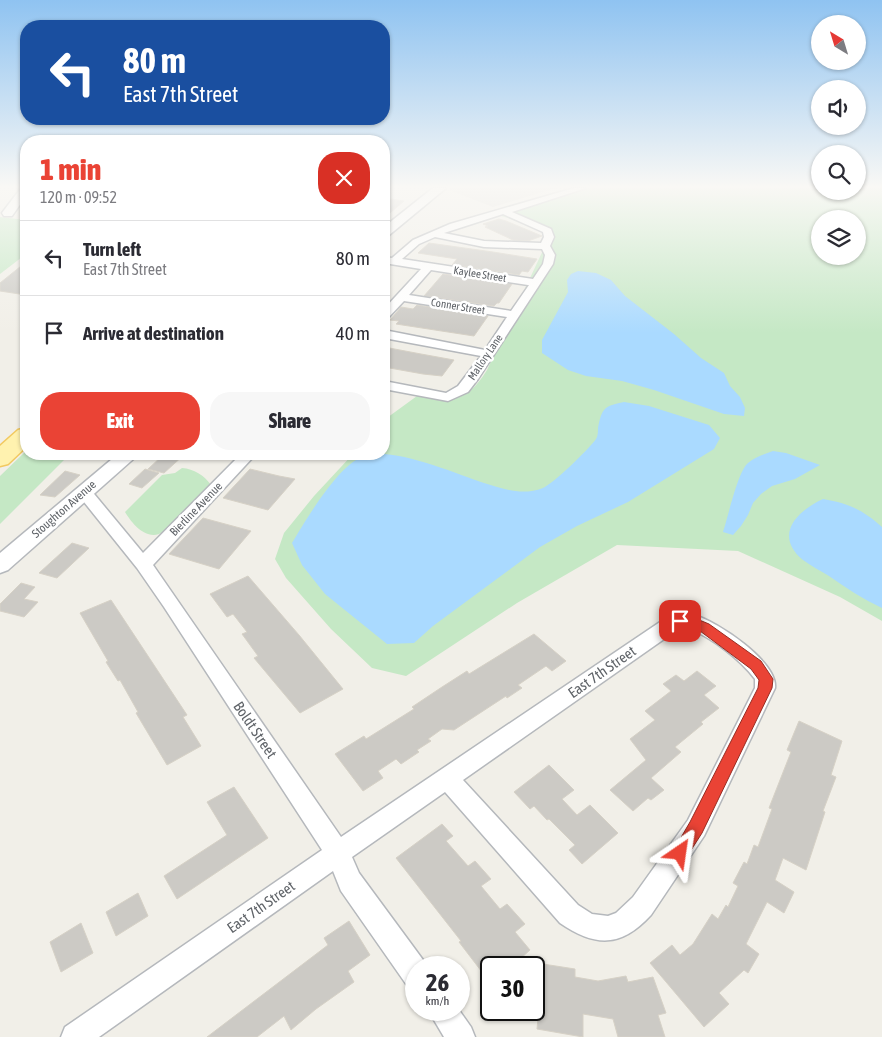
<!DOCTYPE html>
<html lang="en">
<head>
<meta charset="utf-8">
<style>
  :root { --surface:#fff; --page:#f7f7f7; --text:#2b2b33; --muted:#7c7c81; --line:#e1e1e2; --accent:#ea4335 }
  body { margin:0; font-family:"Asap Condensed",sans-serif; background:var(--page); color:var(--text); height:100vh; display:flex; flex-direction:column; font-size:19px; white-space:nowrap }
  * { box-sizing:border-box; margin:0 }
  p { font-size:16px; color:var(--muted) }
  .icon { flex:none; width:28px; height:28px; fill:none; stroke:currentColor; stroke-width:2; stroke-linecap:round; stroke-linejoin:round }
  .map { position:relative; flex:1; overflow:hidden }
  .drawer { position:absolute; left:20px; top:135px; width:370px; height:325px; display:flex; flex-direction:column; background:var(--surface); border-radius:20px; box-shadow:0 1px 4px #0004 }
  .drawer>* { flex:none }
  .banner { position:absolute; left:20px; top:20px; width:370px; height:105px; border-radius:20px; box-shadow:0 1px 4px #0004; background:#1a4fa0; color:#fff; overflow:hidden }
  .needle { width:32px; rotate:322deg }
  .controls { position:absolute; left:811px; top:15px; display:grid; gap:10px }
  .controls a { display:grid; place-items:center; width:55px; height:55px; border-radius:50%; background:var(--surface); box-shadow:0 1px 4px #0004; font-size:25px }
  .speed { position:absolute; left:405px; top:956px; display:flex; gap:10px; font-size:25px; font-weight:700; text-align:center }
  .speed>* { display:grid; place-content:center; width:65px; height:65px; border-radius:50%; background:var(--surface); box-shadow:0 1px 4px #0004; line-height:1 }
  .speed small { font-size:12px; font-weight:400 }
  .speed .limit { border:2px solid #111; border-radius:8px; background:#fff; color:#111 }
  .pin { position:absolute; display:grid; place-items:center; width:42px; height:42px; color:#fff; margin:-21px; border-radius:10px; box-shadow:0 2px 8px #0006 }
  .me { position:absolute; width:55px; margin:-28px; rotate:32deg; stroke-linejoin:round; filter:drop-shadow(0 0 4px #0008) }
  .turn { display:flex; align-items:center; gap:18px; height:105px; padding:0 20px; font-size:22px }
  .turn .icon { width:65px; height:65px; stroke-width:2.5 }
  .turn b { display:block; font-size:35px; line-height:42px }
  .round { display:grid; place-items:center; flex:none; width:52px; height:52px; border-radius:20px; background:var(--page) }
  .headline { display:flex; align-items:center; justify-content:space-between; height:85px; padding:0 20px }
  h1 { font-size:30px; font-weight:800; line-height:38px; color:var(--accent) }
  .action { display:flex; gap:10px; margin-top:auto; padding:10px 20px }
  .action a { flex:1; height:58px; border-radius:20px; background:var(--accent); color:#fff; font-size:20px; font-weight:800; line-height:58px; text-align:center }
  .action a+a { background:var(--page); color:var(--text) }
  ul { padding:0; list-style:none }
  li { display:flex; align-items:center; gap:15px; height:75px; padding:0 20px; border-top:1px solid var(--line) }
  li div { flex:1 }
  li b { display:block; font-size:19px }
  li em { font-style:normal }
  .map>svg:first-child { display:block }
</style>
</head>
<body>
<div class="map">
<svg width="882" height="1037" viewBox="0 0 882 1037">
  <rect width="100%" height="100%" fill="#f1efe8"/>
  <path fill="#e0deda" d="M451,188H556L493,207L449,190Z"/>
  <g fill="#c5e8c5" fill-rule="evenodd">
    <path d="M586,188H820V191H858V188H882V621L840,597L738,551L617,545L517,603L406,676L372,668L331,629L286,578L275,559L284,533L314,496L353,454H384V420L417,396C453,402 467,402 487,370L545,246L548,231L495,214ZM820,219H858V256H820Z"/>
    <path d="M0,217L26,220V254L0,274Z"/>
    <path d="M26,451V454H70L0,524V476Z"/>
    <path d="M182,468C194,469 204,475 211,485C205,493 167,531 159,534C144,539 131,522 125,512L162,475L175,473Z"/>
  </g>
  <g fill="#aadaff">
    <path d="M578,271L596,273L611,280L625,296L674,334L701,358L724,373L730,386L740,397L745,408L744,416L724,414L654,390L622,381L586,376L568,370L542,353V340L568,292L567,280L571,274Z"/>
    <path d="M624,402L649,406L709,425L720,438L714,449L628,502L577,526L540,547L433,626L414,643L387,644L325,594L302,565L292,543C306,520 340,461 367,455C396,448 454,473 484,483C504,489 522,496 543,488C554,483 589,449 596,439C598,436 598,431 598,428C602,408 604,406 624,402Z"/>
    <path d="M773,451L786,453L820,465L795,479L772,486L761,494L753,503L748,515L741,526L733,535L723,532C728,517 738,471 748,463C755,457 764,454 773,451Z"/>
    <path d="M823,499C848,503 863,510 882,527V608C863,599 846,588 829,576C821,571 811,566 803,560C773,535 797,511 823,499Z"/>
  </g>
  <g fill="#cccac5" stroke="#d6d1c6">
    <path d="M384,198L404,201L384,218Z"/>
    <path d="M499,219L506,221L542,236L528,241L513,240L485,227L488,226L483,224Z"/>
    <path d="M429,243L493,252L537,259L528,272L522,271L519,275L452,265L457,259L418,253Z"/>
    <path d="M26,262V295L0,291V283Z"/>
    <path d="M443,274L512,284L499,303H497L494,306L424,296Z"/>
    <path d="M417,305L488,316L474,336L396,324L399,321L390,320L401,307L413,309Z"/>
    <path d="M384,347L421,354L454,360L442,376L423,374L384,367Z"/>
    <path d="M169,454H185L164,473L148,469L162,456L165,457Z"/>
    <path d="M145,469L159,473L142,488L129,484Z"/>
    <path d="M250,469L279,476L295,479L268,510L223,498Z"/>
    <path d="M65,471L80,475L55,497L40,495Z"/>
    <path d="M203,518L251,531L219,569L169,554Z"/>
    <path d="M72,543L89,548L57,578L39,573Z"/>
    <path d="M248,576L299,635L343,689L300,713L254,658L258,656L242,634L247,632L233,614L227,617L210,594Z"/>
    <path d="M21,583L35,587L24,599L38,602L24,617L0,611V604Z"/>
    <path d="M111,600L187,715L183,717L201,746L167,765L136,713L138,712L120,680L118,681L106,662L108,661L80,613Z"/>
    <path d="M534,634L566,661L552,671L546,666L518,685L522,688L507,698L506,696L454,730L442,729L428,739L431,741L417,750L419,752L401,764L396,759L378,771L383,778L363,791L335,754L364,736L366,739L414,709L412,707L442,687L467,671L469,674Z"/>
    <path d="M697,671L716,686L704,695L719,708L701,722L703,724L675,747L681,752L651,778L664,790L651,800L648,798L633,811L610,790L646,760L630,739L655,720L645,711L671,691L663,684L676,675L684,681Z"/>
    <path d="M799,721L842,741L831,775L836,777L823,811L825,812L806,870L783,858L775,880L794,892L784,913L767,902L746,944L759,954L748,973L744,970L719,993L729,1004L704,1027L650,963L672,945L680,955L693,944L712,914L718,919L726,905L728,907L738,886L733,883L744,862L747,864L754,845L758,847L772,809L769,808L791,752L787,750Z"/>
    <path d="M549,765L574,790L562,799L577,815L590,805L618,833L582,864L569,850L575,845L549,819L547,820L534,806L530,809L514,792Z"/>
    <path d="M234,787L268,838L177,899L164,876L227,835L207,802Z"/>
    <path d="M442,824L453,836L446,841L468,866L475,861L491,879L481,886L500,909L507,904L525,924L515,932L530,950L510,968H505L501,962L495,968H491V970L485,976L459,942L461,941L396,858Z"/>
    <path d="M138,893L148,916L116,936L106,912Z"/>
    <path d="M349,921L370,955L348,971L354,982L316,1009L291,1030L284,1016L257,1037H207L328,945L324,938Z"/>
    <path d="M81,923L93,953L61,972L50,942Z"/>
    <path d="M543,964L575,969V977L598,981L626,976L628,982L653,977L666,1013L658,1015L665,1037H618L613,1019L583,1014V1037L537,1029Z"/>
  </g>
  <g fill="none" stroke-linecap="round" stroke-linejoin="round">
    <g stroke="#b5b8bc" stroke-width="3">
      <g id="minor">
        <path d="M574,188H586L512,212L551,229L554,237L550,246L555,255L553,264L478,379L468,392L448,401L384,389V381L446,393L458,386L481,356L384,338V330L485,350L507,317L404,301L388,318L384,319V309L421,269L384,263V257L392,258L413,240L450,224ZM503,214L543,232L544,237L541,243L484,241L444,233ZM435,237L484,247L542,249L545,255L543,264L533,279L402,259L419,244ZM431,270L528,285H529L511,311L409,295Z"/>
        <path d="M241,454H256L153,565L341,837L663,620C673,617 684,613 694,615C717,621 778,662 775,688L704,836L651,915C621,948 595,947 560,923L445,792L352,857L359,873L426,964L427,968H416V987L406,984L341,891L333,871L99,1037H61L65,1027L322,850L164,607L137,568L76,492L78,489H90L143,553ZM691,629C714,640 739,658 755,679V688L688,820L633,897L616,913L608,916L592,914L578,905L463,780L677,630Z"/>
        <path d="M428,1010H459L471,1027L475,1037H444Z"/>
      </g>
    </g>
    <g stroke="#b5b8bc" stroke-width="3">
      <g id="tertiary">
        <path d="M21,188H26V196L12,216H4L2,213Z"/>
        <path d="M433,188H446L388,236L384,237V227Z"/>
        <path d="M118,454H139L8,570L0,573V553Z"/>
      </g>
    </g>
    <g stroke="#f2c960" stroke-width="3">
      <path id="primary" d="M26,428V447L8,464L0,466V446L18,430Z"/>
    </g>
    <use href="#minor" fill="#fff" fill-rule="evenodd"/>
    <use href="#tertiary" fill="#fff" fill-rule="evenodd"/>
    <use href="#primary" fill="#fff2af" fill-rule="evenodd"/>
  </g>
  <linearGradient id="sky" x2="0" y2="1"><stop stop-color="#8fc3f1"/><stop offset="0.56" stop-color="#f9f8f5"/><stop offset="1" stop-color="#f9f8f5" stop-opacity="0"/></linearGradient>
  <rect width="882" height="333" fill="url(#sky)"/>
  <path fill="#ea4335" stroke="#982c22" d="M680,617H692L709,624L761,661L773,679L772,688L702,833L686,858L680,861L675,858L672,853L690,822L758,688L759,680L751,669L700,631L690,627L676,625L674,621L676,618Z"/>
  <g text-anchor="middle" stroke-width="5" stroke-linejoin="round" paint-order="stroke">
    <g font-size="11" fill="#5f6368" stroke="#fff">
      <text transform="translate(480 274) rotate(9)" y="4">Kaylee Street</text>
      <text transform="translate(458 306) rotate(9)" y="4">Conner Street</text>
      <text transform="translate(485 357) rotate(-56)" y="4">Mallory Lane</text>
    </g>
    <g font-size="12" fill="#5f6368" stroke="#fff">
      <text transform="translate(64 509) rotate(-41)" y="4">Stoughton Avenue</text>
      <text transform="translate(196 509) rotate(-46)" y="4">Bierline Avenue</text>
    </g>
    <g font-size="15" fill="#5f6368" stroke="#fff">
      <text transform="translate(602 672) rotate(-35)" y="5">East 7th Street</text>
      <text transform="translate(255 730) rotate(56)" y="5">Boldt Street</text>
      <text transform="translate(261 907) rotate(-35)" y="5">East 7th Street</text>
    </g>
  </g>
</svg>
<div class="controls">
<a><svg class="needle" viewBox="-14 -14 28 28"><path d="M0-13l5 13h-10z" fill="#e53935"/><path d="M0 13l5-13h-10z" fill="#7c7c81"/></svg></a>
<a><svg class="icon" aria-label="sound" viewBox="0 0 24 24"><path d="M4 9h4l5-4v14l-5-4H4zM17 9q2 3 0 6"/></svg></a>
<a><svg class="icon" aria-label="search" viewBox="0 0 24 24"><circle cx="10" cy="10" r="6"/><path d="M15 15l6 6"/></svg></a>
<a><svg class="icon" aria-label="layers" viewBox="0 0 24 24"><path d="M12 4l9 5-9 5-9-5zM3 14l9 5 9-5"/></svg></a>
</div>
<div class="speed"><div>26<small>km/h</small></div><div class="limit">30</div></div>
<div class="pin" style="left:680px;top:621px;background:#d93025"><svg class="icon" aria-label="arrive" viewBox="0 0 24 24"><path d="M6 21V4h12l-3 4 3 4H6"/></svg></div>
<svg class="me" style="left:680px;top:853px" viewBox="-20 -20 40 40"><path d="M0-17L14 15 0 8-14 15z" fill="#ea4335" stroke="#fff" stroke-width="4"/></svg>
<div class="banner">
<div class="turn"><svg class="icon" aria-label="left" viewBox="0 0 24 24"><path d="M17 20v-9H6M10 6l-5 5 5 5"/></svg><div><b>80 m</b>East 7th Street</div></div>
</div>
<section class="drawer">
<div class="headline"><div><h1>1 min</h1><p>120 m · 09:52</p></div><a class="round" style="background:#d93025;color:#fff"><svg class="icon" aria-label="close" viewBox="0 0 24 24"><path d="M6 6l12 12M18 6L6 18"/></svg></a></div>
<ul>
<li><svg class="icon" aria-label="left" viewBox="0 0 24 24"><path d="M17 20v-9H6M10 6l-5 5 5 5"/></svg><div><b>Turn left</b><p>East 7th Street</p></div><em>80 m</em></li>
<li><svg class="icon" aria-label="arrive" viewBox="0 0 24 24"><path d="M6 21V4h12l-3 4 3 4H6"/></svg><div><b>Arrive at destination</b></div><em>40 m</em></li>
</ul>
<div class="action"><a>Exit</a><a>Share</a></div>
</section>
</div>
</body>
</html>
